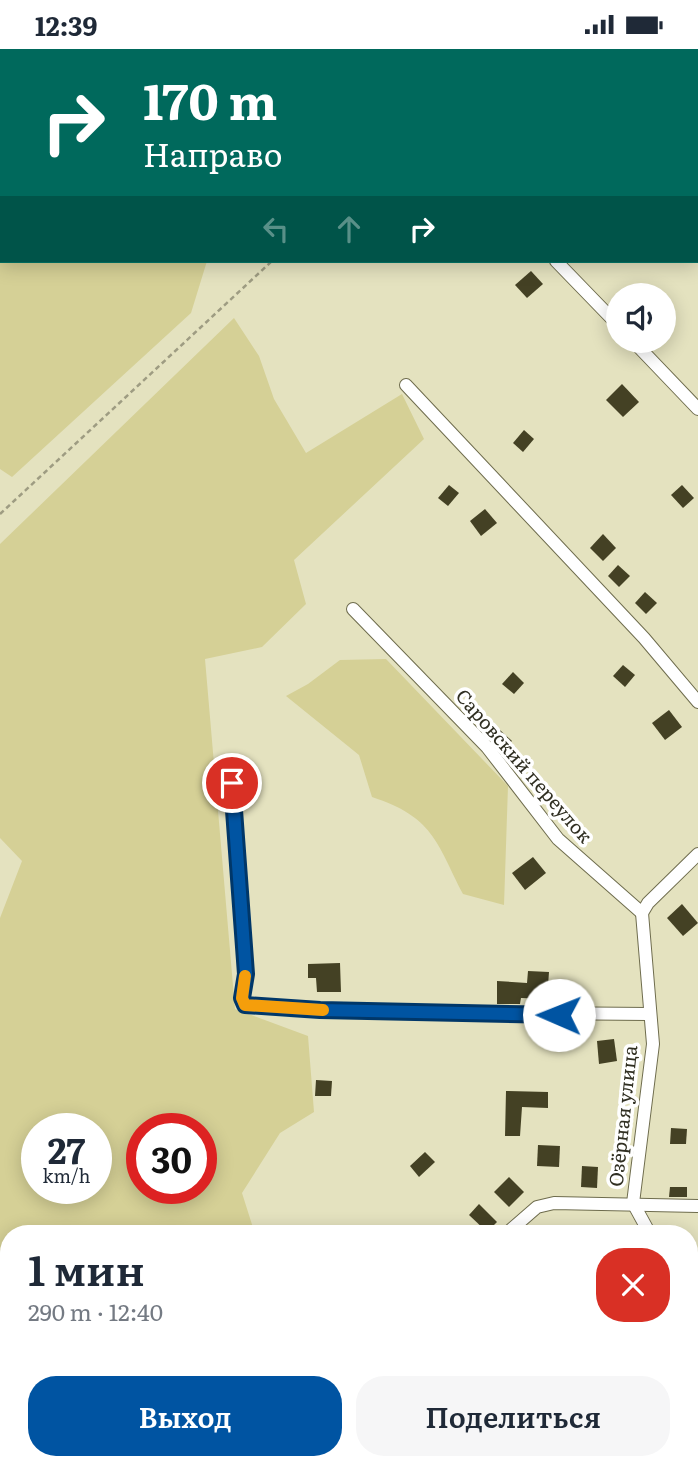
<!DOCTYPE html>
<html lang="ru">
<head>
<meta charset="utf-8">
<style>
  :root { --surface:#fff; --page:#f6f6f7; --text:#1f2937; --muted:#747a83; --accent:#0054a2 }
  body { margin:0; font-family:Literata,serif; background:var(--page); color:var(--text); height:100vh; display:flex; flex-direction:column; font-size:26px; white-space:nowrap }
  * { box-sizing:border-box; margin:0 }
  p { font-size:23px; color:var(--muted) }
  .icon { flex:none; width:38px; height:38px; fill:none; stroke:currentColor; stroke-width:2; stroke-linecap:round; stroke-linejoin:round }
  .map { position:relative; flex:1; overflow:hidden }
  .panel { position:absolute; left:0px; top:1176px; width:698px; height:245px; display:flex; flex-direction:column; background:var(--surface); border-radius:28px 28px 0 0; box-shadow:0 4px 18px #0003 }
  .panel>* { flex:none }
  .banner { position:absolute; left:0px; top:0px; width:698px; height:214px; box-shadow:0 4px 18px #0003; background:#00695c; color:#fff; overflow:hidden }
  .tools { position:absolute; left:606px; top:234px; display:grid; gap:14px }
  .tools a { display:grid; place-items:center; width:70px; height:70px; border-radius:50%; background:var(--surface); box-shadow:0 4px 18px #0003; font-size:35px }
  .speed { position:absolute; left:21px; top:1064px; display:flex; gap:14px; font-size:35px; font-weight:700; text-align:center }
  .speed>* { display:grid; place-content:center; width:91px; height:91px; border-radius:50%; background:var(--surface); box-shadow:0 4px 18px #0003; line-height:1 }
  .speed small { font-size:18px; font-weight:400 }
  .speed .limit { border:10px solid #d22; background:#fff; color:#111 }
  .pin { position:absolute; display:grid; place-items:center; width:60px; height:60px; color:#fff; margin:-30px; border:4px solid #fff; border-radius:50%; box-shadow:0 2px 7px #0007 }
  .me { position:absolute; width:77px; margin:-38px; rotate:271deg; stroke-linejoin:round; filter:drop-shadow(0 0 5px #0008) }
  .turn { display:flex; align-items:center; gap:24px; height:147px; padding:0 28px; font-size:32px }
  .turn .icon { width:91px; height:91px; stroke-width:2.5 }
  .turn b { display:block; font-size:49px; line-height:60px }
  .lanes { display:flex; align-items:center; height:66px; padding:0 28px; background:#0003; justify-content:center; gap:35px; direction:ltr }
  .lanes .off { opacity:.35 }
  .round { display:grid; place-items:center; flex:none; width:74px; height:74px; border-radius:28px; background:var(--page) }
  .summary { display:flex; align-items:center; justify-content:space-between; height:119px; padding:0 28px }
  h1 { font-size:42px; font-weight:600; line-height:52px }
  .action { display:flex; gap:14px; margin-top:auto; padding:14px 28px }
  .action a { flex:1; height:80px; border-radius:28px; background:var(--accent); color:#fff; font-size:28px; font-weight:600; line-height:80px; text-align:center }
  .action a+a { background:var(--page); color:var(--text) }
  .status { display:flex; justify-content:space-between; align-items:center; height:49px; padding:0 35px; background:var(--surface); direction:ltr }
  .status svg { height:19px; fill:currentColor }
  .map>svg:first-child { display:block }
</style>
</head>
<body>
<div class="status"><b>12:39</b><svg viewBox="0 0 49 12"><path d="M0 12V9h3v3zM5 12V6h3v6zM10 12V3h3v9zM15 12V0h3v12zM26 1h20v11H26zM47 4h2v5h-2z"/></svg></div>
<div class="map">
<svg width="698" height="1421" viewBox="0 0 698 1421">
  <rect width="100%" height="100%" fill="#e4e2bf"/>
  <g fill="#d5d096" fill-rule="evenodd">
    <path d="M0,0L354,2H2V212H207L191,264L12,428L0,420Z"/>
    <path d="M493,0H698V211L696,2Z"/>
    <path d="M234,269L259,307L274,350L306,404L402,345L424,390L294,511L306,555L262,598L205,610L235,960L308,987L314,1063L280,1084L242,1144L255,1185H9V1216L0,1200V869L22,812L0,789V495ZM37,1080H96V1139H37ZM142,1080H201V1139H142Z"/>
    <path d="M386,610L508,737L504,856L463,845C436,792 433,768 372,748L359,706L286,647L308,635L340,611Z"/>
    <path d="M0,1297L9,1306V1412H37L36,1421H20L0,1408Z"/>
    <path d="M76,1412H320L326,1421H78Z"/>
  </g>
  <g fill="#444124">
    <path d="M531,222L543,235L527,249L515,236Z"/>
    <path d="M622,335L639,353L623,368L606,351Z"/>
    <path d="M524,381L534,390L523,403L513,394Z"/>
    <path d="M449,436L459,444L448,457L438,449Z"/>
    <path d="M682,436L694,449L683,459L671,446Z"/>
    <path d="M485,460L497,474L481,487L470,472Z"/>
    <path d="M603,485L616,499L603,512L590,499Z"/>
    <path d="M618,516L630,527L619,538L608,527Z"/>
    <path d="M645,543L657,554L646,565L635,554Z"/>
    <path d="M623,616L635,626L625,638L613,627Z"/>
    <path d="M513,623L524,634L514,645L502,635Z"/>
    <path d="M669,661L682,678L665,691L652,674Z"/>
    <path d="M500,681L512,692L501,702L492,690Z"/>
    <path d="M533,808L546,824L525,841L512,824Z"/>
    <path d="M682,855L698,874L683,887L667,869Z"/>
    <path d="M340,914L341,943H317L316,929H308V915Z"/>
    <path d="M528,922L549,923L547,950L521,949L520,955H497V932L527,934Z"/>
    <path d="M614,990L617,1012L599,1015L597,992Z"/>
    <path d="M316,1031L332,1032L331,1047H315Z"/>
    <path d="M506,1042L548,1043V1059L522,1058L520,1087H505Z"/>
    <path d="M671,1079L687,1080L686,1095H670Z"/>
    <path d="M538,1096L560,1097L559,1118L537,1117Z"/>
    <path d="M425,1103L435,1113L419,1128L410,1117Z"/>
    <path d="M582,1117L598,1118L597,1139L581,1138Z"/>
    <path d="M509,1128L524,1143L509,1158L494,1143Z"/>
    <path d="M670,1138H687V1148H669Z"/>
    <path d="M479,1155L497,1173L487,1183L469,1166Z"/>
  </g>
  <g fill="none" stroke-linecap="round" stroke-linejoin="round">
    <g stroke="#6e6c4d" stroke-width="14">
      <g id="street">
        <path d="M556,212L618,276"/>
        <path d="M633,292L698,360"/>
        <path d="M406,336L644,589L698,653"/>
        <path d="M353,560L487,698L558,790L642,864"/>
        <path d="M232,734L246,925L242,949L245,956L341,962L648,965"/>
        <path d="M642,864L653,995L633,1154L650,1185"/>
        <path d="M642,864L648,854L698,805"/>
        <path d="M506,1185L537,1158L554,1154L698,1157"/>
        <path d="M690,1223L698,1232"/>
        <path d="M690,1341L698,1342"/>
        <path d="M561,1421L570,1412"/>
      </g>
    </g>
    <g stroke="#9e9c82" stroke-width="2.5" stroke-dasharray="5 3.5" stroke-linecap="butt">
      <path d="M481,2L482,0"/>
      <path d="M0,465L272,212"/>
    </g>
    <use href="#street" stroke="#fff" stroke-width="12"/>
  </g>
  <g fill="none" stroke-linecap="round" stroke-linejoin="round">
    <g stroke="#003769" stroke-width="18">
      <path id="route" d="M232,734L246,925L242,949L245,956L320,961L559,966"/>
    </g>
    <use href="#route" stroke="#0054a2" stroke-width="12"/>
    <path stroke="#f59e0b" stroke-width="12" d="M245,927L242,949L245,956L323,961"/>
  </g>
  <g text-anchor="middle" stroke-width="7" stroke-linejoin="round" paint-order="stroke">
    <g font-size="19" fill="#302f22" stroke="#fff">
      <text transform="translate(524 717) rotate(49)" y="7">Саровский переулок</text>
      <text transform="translate(623 1067) rotate(-84)" y="7">Озёрная улица</text>
    </g>
  </g>
</svg>
<div class="tools">
<a><svg class="icon" aria-label="sound" viewBox="0 0 24 24"><path d="M4 9h4l5-4v14l-5-4H4zM17 9q2 3 0 6"/></svg></a>
</div>
<div class="speed"><div>27<small>km/h</small></div><div class="limit">30</div></div>
<div class="pin" style="left:232px;top:734px;background:#d93025"><svg class="icon" aria-label="arrive" viewBox="0 0 24 24"><path d="M6 21V4h12l-3 4 3 4H6"/></svg></div>
<svg class="me" style="left:559px;top:966px" viewBox="-20 -20 40 40"><circle r="19" fill="#fff"/><path d="M0-13L10 11 0 6-10 11z" fill="#0054a2"/></svg>
<div class="banner">
<div class="turn"><svg class="icon" aria-label="right" viewBox="0 0 24 24"><path d="M7 20v-9h11M14 6l5 5-5 5"/></svg><div><b>170 m</b>Направо</div></div>
<div class="lanes"><svg class="icon off" aria-label="left" viewBox="0 0 24 24"><path d="M17 20v-9H6M10 6l-5 5 5 5"/></svg><svg class="icon off" aria-label="ahead" viewBox="0 0 24 24"><path d="M12 20V5M6 11l6-6 6 6"/></svg><svg class="icon" aria-label="right" viewBox="0 0 24 24"><path d="M7 20v-9h11M14 6l5 5-5 5"/></svg></div>
</div>
<section class="panel">
<div class="summary"><div><h1>1 мин</h1><p>290 m · 12:40</p></div><a class="round" style="background:#d93025;color:#fff"><svg class="icon" aria-label="close" viewBox="0 0 24 24"><path d="M6 6l12 12M18 6L6 18"/></svg></a></div>
<div class="action"><a>Выход</a><a>Поделиться</a></div>
</section>
</div>
</body>
</html>
